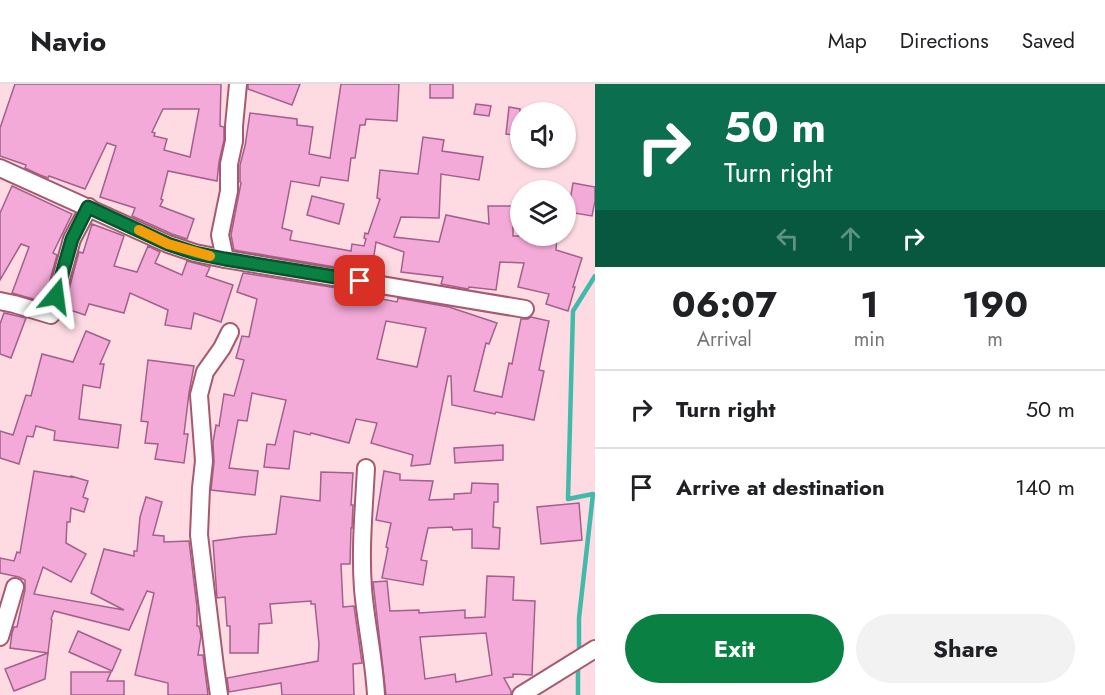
<!DOCTYPE html>
<html lang="en">
<head>
<meta charset="utf-8">
<style>
  :root { --surface:#fff; --page:#f2f2f2; --text:#202124; --muted:#757577; --line:#e0e0e0; --accent:#0b8043 }
  body { margin:0; font-family:Jost,sans-serif; background:var(--page); color:var(--text); height:100vh; display:flex; flex-direction:column; font-size:22px; white-space:nowrap }
  * { box-sizing:border-box; margin:0 }
  p { font-size:20px; color:var(--muted) }
  .icon { flex:none; width:33px; height:33px; fill:none; stroke:currentColor; stroke-width:2; stroke-linecap:round; stroke-linejoin:round }
  .map { position:relative; flex:1; overflow:hidden }
  .details { display:flex; flex-direction:column; background:var(--surface); width:510px }
  .details>* { flex:none }
  .guide { background:#0b6e4f; color:#fff; overflow:hidden }
  .tools { position:absolute; left:510px; top:18px; display:grid; gap:12px }
  .tools a { display:grid; place-items:center; width:66px; height:66px; border-radius:50%; background:var(--surface); box-shadow:0 2px 4px #0004; font-size:30px }
  .pin { position:absolute; display:grid; place-items:center; width:51px; height:51px; color:#fff; margin:-26px; border-radius:12px; box-shadow:0 3px 9px #0006 }
  .me { position:absolute; width:66px; margin:-33px; rotate:16deg; stroke-linejoin:round; filter:drop-shadow(0 0 4px #0008) }
  .turn { display:flex; align-items:center; gap:21px; height:126px; padding:0 30px; font-size:27px }
  .turn .icon { width:78px; height:78px; stroke-width:2.5 }
  .turn b { display:block; font-size:42px; line-height:51px }
  .lanes { display:flex; align-items:center; height:57px; padding:0 30px; background:#0003; justify-content:center; gap:30px; direction:ltr }
  .lanes .off { opacity:.35 }
  .eta { display:flex; justify-content:space-evenly; align-items:center; height:102px; text-align:center }
  .eta b { font-size:36px; font-weight:700; line-height:42px }
  .primary-button { display:flex; gap:12px; margin-top:auto; padding:12px 30px }
  .primary-button a { flex:1; height:69px; border-radius:36px; background:var(--accent); color:#fff; font-size:24px; font-weight:700; line-height:69px; text-align:center }
  .primary-button a+a { background:var(--page); color:var(--text) }
  ul { padding:0; list-style:none }
  li { display:flex; align-items:center; gap:18px; height:78px; padding:0 30px; border-top:2px solid var(--line) }
  li div { flex:1 }
  li b { display:block; font-size:22px }
  li em { font-style:normal }
  header { display:flex; align-items:center; gap:36px; box-sizing:border-box; height:84px; padding:0 30px; background:var(--surface); border-bottom:2px solid var(--line) }
  header strong { font-size:28px }
  nav { display:flex; gap:33px; margin-inline-start:auto; font-size:21px }
  main { display:flex; flex:1; min-height:0 }
  .map>svg:first-child { display:block }
</style>
</head>
<body>
<header>
<strong>Navio</strong>
<nav><a>Map</a><a>Directions</a><a>Saved</a></nav>
</header>
<main>
<div class="map">
<svg width="595" height="611" viewBox="0 0 595 611">
  <rect width="100%" height="100%" fill="#fedae3"/>
  <g fill="none" stroke-linecap="round" stroke-linejoin="round">
    <g stroke="#40baa9" stroke-width="4.5">
      <path d="M579,569V534L593,410L568,415L573,227L595,192"/>
      <path d="M578,611V581"/>
    </g>
  </g>
  <g fill="#f3aad8" stroke="#a2608b" stroke-width="1.5" fill-rule="evenodd">
    <path d="M15,0H221L220,42L224,43V56L219,78L217,97L168,87L161,115L163,116L160,122L194,135L187,155L172,150L132,132L135,124L100,113L116,62L107,59L85,105L49,92L48,94L40,91L25,84L26,81L0,72V44ZM163,25H199L190,73L164,66L167,55L154,52L155,49L152,48Z"/>
    <path d="M248,0H300L292,21L248,5Z"/>
    <path d="M341,0H399L397,37L366,35L365,41H360L355,74H351L348,97L321,93L319,102L291,97L282,144L292,147L290,156L351,167L352,160L364,162L366,155L364,154L365,149L368,150L380,115L377,114L380,86L418,90L423,53L444,56L442,67L483,73L479,96L441,90L439,134L401,133L394,153L439,158L446,131L489,140L488,122H513V152H557L556,166L582,174L573,203H575L568,227L546,220L549,210L518,203L524,179L500,178L496,206L469,203L468,205L441,200L443,193L401,188L404,168L376,158L372,185L335,180V183L234,166L231,151L241,99L240,98V81L245,62L250,29L297,35V41L313,43L309,70L330,74Z"/>
    <rect x="430" y="0" width="23" height="14"/>
    <path d="M476,20L491,22L489,32L474,30Z"/>
    <path d="M509,23L520,25V52L506,50Z"/>
    <path d="M573,99L595,103V117L592,132L568,128Z"/>
    <path d="M12,102L72,130L53,169L57,171L44,218L12,209L29,163L21,160L0,196V129Z"/>
    <path d="M312,112L344,120L339,140L307,131Z"/>
    <path d="M92,140L124,152L114,182L137,188L148,162L160,168L155,179L182,191L187,177L210,183L206,192L233,201L221,238L194,229L191,245L165,241L168,226L130,209L124,229L89,220L85,231L64,224L79,168L83,169Z"/>
    <path d="M243,189L343,205L350,207V209L397,218L398,214L449,223L497,239L489,260L486,259L474,307L502,313L509,279L512,280L521,235H528L531,233L549,237L539,286L544,287L534,336L496,328L495,330L452,321L451,292H448L430,380L411,382L413,371L371,359L377,339L356,335L349,359L311,349L310,351L294,347L289,385L264,383L267,360L275,361L286,316L252,309L247,337L238,336L229,384L258,387L255,411L211,406L214,378L213,358L216,341L219,342L224,310L234,312L244,276L236,274L242,252L249,253L257,215L237,208ZM386,237L426,244L417,283L377,275Z"/>
    <path d="M4,229L26,234L11,274L0,270V240Z"/>
    <path d="M86,247L110,257L100,280H104L100,304L83,301L79,335L121,341L118,364L54,356L55,347L36,342L33,353L27,352L19,380L0,374V347L13,351L26,311L31,312L42,270L73,278Z"/>
    <path d="M148,276L194,282L189,309L184,350H188L184,379L155,375L158,360L145,359L148,338L141,337Z"/>
    <path d="M503,361V376L455,379L454,364Z"/>
    <path d="M34,387L71,393V392L88,397L83,413L88,415L84,428L71,424L70,438H67L66,459L86,470L71,498L43,483L34,510L124,526L91,509L104,465L134,472V467H137L140,433L146,413L162,418L153,451L164,452V458L189,457L197,523V542H199L201,552L198,571H203L208,611H168V599L135,591L154,509L147,507L129,546L54,527L51,535L52,536L48,569L10,564L12,549L14,543H17L25,506V496L19,493L0,489V474L14,477L17,468L20,469Z"/>
    <path d="M384,387L400,390V396L433,397L429,416L454,415V410L471,409L472,399L498,400V418H494L493,443L500,444L499,465L472,464V445L453,446L452,443L428,444L421,476L427,477L423,501L382,494L388,464L386,463L391,439L376,436Z"/>
    <path d="M321,388L353,389L351,421H353L352,444H351L350,480H341L343,523L354,522L362,579L353,580L354,611H282L281,599L229,608L227,594L318,577L319,560L315,520H311V517L270,520L272,539L259,540L258,569H230V542H227L225,513L217,514L213,457L242,453L276,450L281,412L320,417Z"/>
    <path d="M579,419L582,456L541,460L537,423Z"/>
    <path d="M487,492L514,493L513,516L535,517L532,591L513,590V593L504,594L511,607V611H386L373,498L387,497L390,527L419,526V529L465,526V534L485,533ZM486,549L492,591L456,598L455,590L425,595L420,553Z"/>
    <path d="M78,547L121,566L112,587L69,568Z"/>
    <path d="M48,569L45,595L14,607L5,585Z"/>
    <path d="M71,588H111L107,597H124V611H71Z"/>
  </g>
  <g fill="none" stroke-linecap="round" stroke-linejoin="round">
    <g stroke="#a65a70" stroke-width="20">
      <g id="minor">
        <path d="M0,84L168,160L195,169L225,175L525,225"/>
        <path d="M225,175L220,151L229,107V80L234,57V42L238,0"/>
        <path d="M0,217L14,220L51,231L72,155L89,123"/>
        <path d="M366,384C364,424 360,464 363,505C366,540 374,575 376,611"/>
        <path d="M0,553L15,503"/>
        <path d="M219,611L215,583L199,451L201,404L204,377L199,311L205,288L222,264L230,248"/>
        <path d="M521,611L595,565"/>
      </g>
    </g>
    <use href="#minor" stroke="#fff" stroke-width="16"/>
  </g>
  <g fill="none" stroke-linecap="round" stroke-linejoin="round">
    <g stroke="#07532c" stroke-width="15">
      <path id="route" d="M56,212L72,155L88,123L168,160L195,169L225,175L360,197"/>
    </g>
    <use href="#route" stroke="#0b8043" stroke-width="10"/>
    <path stroke="#f59e0b" stroke-width="10" d="M139,146L168,160L210,172"/>
  </g>
</svg>
<div class="tools">
<a><svg class="icon" aria-label="sound" viewBox="0 0 24 24"><path d="M4 9h4l5-4v14l-5-4H4zM17 9q2 3 0 6"/></svg></a>
<a><svg class="icon" aria-label="layers" viewBox="0 0 24 24"><path d="M12 4l9 5-9 5-9-5zM3 14l9 5 9-5"/></svg></a>
</div>
<div class="pin" style="left:360px;top:197px;background:#d93025"><svg class="icon" aria-label="arrive" viewBox="0 0 24 24"><path d="M6 21V4h12l-3 4 3 4H6"/></svg></div>
<svg class="me" style="left:56px;top:212px" viewBox="-20 -20 40 40"><path d="M0-17L14 15 0 8-14 15z" fill="#0b8043" stroke="#fff" stroke-width="4"/></svg>
</div>
<section class="details">
<div class="guide">
<div class="turn"><svg class="icon" aria-label="right" viewBox="0 0 24 24"><path d="M7 20v-9h11M14 6l5 5-5 5"/></svg><div><b>50 m</b>Turn right</div></div>
<div class="lanes"><svg class="icon off" aria-label="left" viewBox="0 0 24 24"><path d="M17 20v-9H6M10 6l-5 5 5 5"/></svg><svg class="icon off" aria-label="ahead" viewBox="0 0 24 24"><path d="M12 20V5M6 11l6-6 6 6"/></svg><svg class="icon" aria-label="right" viewBox="0 0 24 24"><path d="M7 20v-9h11M14 6l5 5-5 5"/></svg></div>
</div>
<div class="eta">
<div><b>06:07</b><p>Arrival</p></div>
<div><b>1</b><p>min</p></div>
<div><b>190</b><p>m</p></div>
</div>
<ul>
<li><svg class="icon" aria-label="right" viewBox="0 0 24 24"><path d="M7 20v-9h11M14 6l5 5-5 5"/></svg><div><b>Turn right</b></div><em>50 m</em></li>
<li><svg class="icon" aria-label="arrive" viewBox="0 0 24 24"><path d="M6 21V4h12l-3 4 3 4H6"/></svg><div><b>Arrive at destination</b></div><em>140 m</em></li>
</ul>
<div class="primary-button"><a>Exit</a><a>Share</a></div>
</section>
</main>
</body>
</html>
